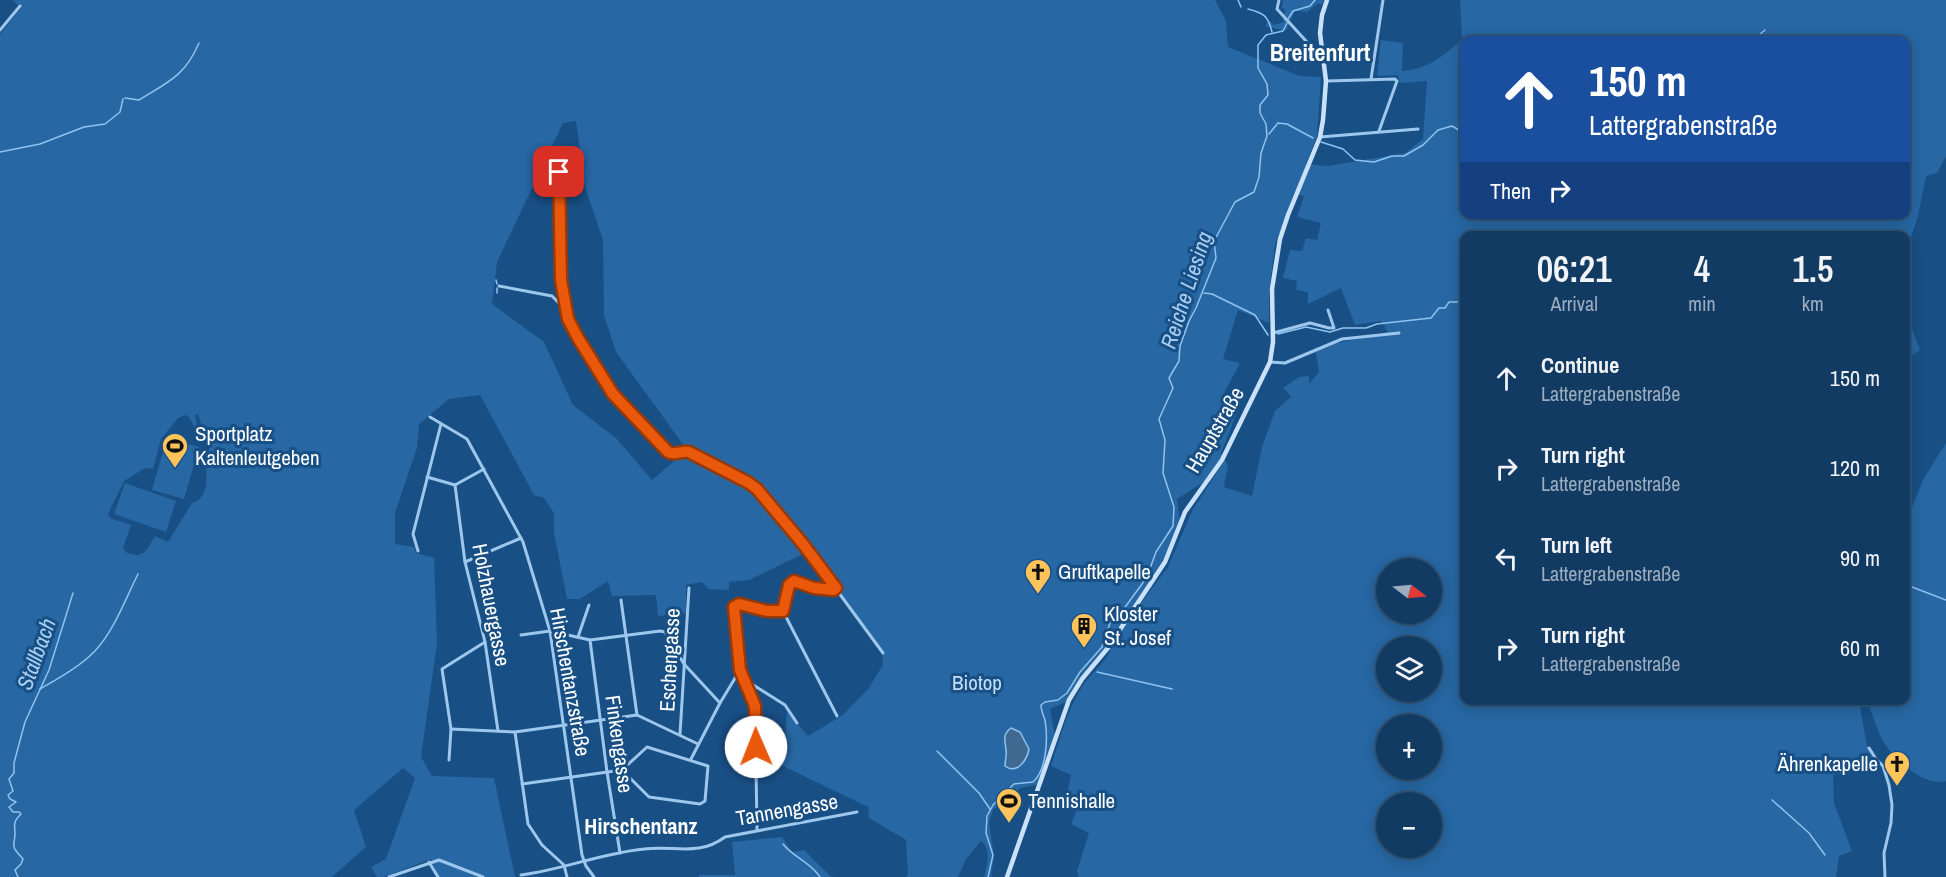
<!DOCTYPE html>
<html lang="en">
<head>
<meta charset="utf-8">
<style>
  :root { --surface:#123b64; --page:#1b426a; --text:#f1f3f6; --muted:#9cadbf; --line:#315578 }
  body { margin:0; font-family:"Archivo Narrow",sans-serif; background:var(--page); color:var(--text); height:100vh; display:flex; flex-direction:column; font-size:22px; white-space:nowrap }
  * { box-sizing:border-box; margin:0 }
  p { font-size:20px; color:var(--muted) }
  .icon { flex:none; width:33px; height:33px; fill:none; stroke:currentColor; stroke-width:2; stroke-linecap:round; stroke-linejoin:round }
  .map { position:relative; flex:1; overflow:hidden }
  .panel { position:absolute; left:1460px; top:231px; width:450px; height:474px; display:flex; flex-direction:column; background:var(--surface); border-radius:12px; box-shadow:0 3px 15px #0003,0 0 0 2px var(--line) }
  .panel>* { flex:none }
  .banner { position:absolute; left:1460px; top:36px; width:450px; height:183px; border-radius:12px; box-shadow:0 3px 15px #0003,0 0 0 2px var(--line); background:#1a4fa0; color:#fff; overflow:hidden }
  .needle { width:39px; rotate:106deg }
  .fabs { position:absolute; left:1376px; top:558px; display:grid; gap:12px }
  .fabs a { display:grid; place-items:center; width:66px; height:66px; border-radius:50%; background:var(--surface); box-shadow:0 3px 15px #0003,0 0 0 2px var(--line); font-size:30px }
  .pin { position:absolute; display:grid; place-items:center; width:51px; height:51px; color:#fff; margin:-26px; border-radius:12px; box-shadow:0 3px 9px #0006 }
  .me { position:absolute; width:66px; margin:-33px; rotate:359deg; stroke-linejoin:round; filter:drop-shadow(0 0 4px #0008) }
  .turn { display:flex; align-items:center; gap:21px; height:126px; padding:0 30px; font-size:27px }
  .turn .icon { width:78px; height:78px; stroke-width:2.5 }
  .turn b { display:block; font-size:42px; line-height:51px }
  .then { display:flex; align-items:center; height:57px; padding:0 30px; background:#0003; gap:12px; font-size:22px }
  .eta { display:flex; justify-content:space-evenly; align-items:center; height:102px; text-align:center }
  .eta b { font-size:36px; font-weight:600; line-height:42px }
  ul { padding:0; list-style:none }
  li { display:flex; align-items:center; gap:18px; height:90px; padding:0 30px }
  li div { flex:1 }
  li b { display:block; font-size:22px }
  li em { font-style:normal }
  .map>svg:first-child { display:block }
</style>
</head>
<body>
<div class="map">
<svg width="1946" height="877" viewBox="0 0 1946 877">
  <rect width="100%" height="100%" fill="#184f85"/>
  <g fill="#2767a3" fill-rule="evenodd">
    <path d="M12,0H1215L1226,21L1228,47L1300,76L1321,77L1317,136L1306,164L1328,166L1405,153L1423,139L1427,81L1400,83L1398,75L1377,76L1381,40L1403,43L1402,71C1428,69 1444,56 1462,39L1460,0H1946V156L1937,173L1926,176L1918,216L1905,255V236H1464V700L1859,701L1867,746L1873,759L1850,761L1852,772L1833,775L1834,803L1852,851L1839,856L1836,877H1079L1077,871L1089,833L1071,824L1078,807L1065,802L1071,775L1051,766C1060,739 1067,710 1082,687C1091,673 1104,664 1111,650L1097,659L1068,701L1050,709L1055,736L1042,784L1020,788L1002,805L993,809L989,823L994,856L991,877H984C987,864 992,850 981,841L966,859L958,877H906L908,874L906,840L869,818L868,807L783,766L787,711L808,736L843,715L869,688L883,665L882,651L807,552L749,580L729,582V590L708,589L702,582L686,585V613L658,616L656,595L612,596L608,581L580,599H567L554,533V513L544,498L534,495L480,395L449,399L419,424L417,448L395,513V544L414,547L416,553L434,558L437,643L421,757L432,776L494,778L515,877H439L431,859L384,877H377L371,867L386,859L415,778L403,768L354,810L366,847L332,877H0V34L21,8ZM1464,40H1905V214H1464ZM576,121L585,187L603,240L604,315L616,352L687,450L652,480L617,439L573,405L544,342L492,304L497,262L563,123ZM1294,193L1304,196L1297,217L1321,223L1317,240L1306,238L1302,251L1290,250L1283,278L1297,281L1296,290L1308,292V304L1341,288L1355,325L1381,321L1388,332L1315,348L1319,372L1309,384V376L1299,377L1283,388L1291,397L1275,411L1262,447L1252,496L1224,487L1228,466L1225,460L1193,509L1168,567L1136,610L1171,547L1180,522L1177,499L1207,480L1223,457L1221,453L1238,410L1220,401L1240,363L1223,359L1238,310L1269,323V293L1275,244ZM198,414L203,430L213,437C213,444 208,448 207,455C204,472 213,496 192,503L168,542L155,536C146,549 146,559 127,553L123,548L131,525L110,518L108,514L124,481L145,468L153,469L161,439L178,418L185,415L189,417L195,428L197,427L195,415ZM1386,568H1431V614H1386ZM1386,646H1431V692H1386ZM1386,724H1431V770H1386ZM1386,802H1431V848H1386Z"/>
    <path d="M1283,0H1324L1322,5L1318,3L1307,12L1295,11L1286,31L1265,26L1269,20L1274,25L1283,22L1285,9L1282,8Z"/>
    <path d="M1905,323L1911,326L1920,350L1905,360Z"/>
    <path d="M167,438L199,447L184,499L152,490Z"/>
    <path d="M1946,443V781C1926,787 1895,761 1885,744C1876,731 1874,714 1866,701L1905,700V524L1924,478Z"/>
    <path d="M125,483L176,501L166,532L114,514Z"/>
    <path d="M782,837L792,852L804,850L830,876L834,877H699V875H735L732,842Z"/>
  </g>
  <path fill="#406991" stroke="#90c3ef" stroke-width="1.5" d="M1011,728L1020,732L1029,749C1027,760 1017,775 1005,766C1005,761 1007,755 1006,750C1005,740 1002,735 1011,728Z"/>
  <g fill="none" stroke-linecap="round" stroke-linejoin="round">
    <g stroke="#90c3ef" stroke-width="1.5">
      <path d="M1238,0L1241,7"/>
      <path d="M1248,9C1263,13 1268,15 1272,32"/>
      <path d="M1288,19L1293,11L1310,6L1315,0"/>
      <path d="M1759,35L1765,30"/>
      <path d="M125,98L139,100C168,82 185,76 199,43"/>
      <path d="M1269,134L1278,123L1287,124L1313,138"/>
      <path d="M1321,142L1343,149L1355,160L1374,162L1392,156H1404L1423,145L1438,130L1452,126L1464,133"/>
      <path d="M0,152L40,144L84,127L105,124L120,112L123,99"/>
      <path d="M496,280L497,284"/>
      <path d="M497,293V288"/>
      <path d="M1204,293L1212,294L1255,315L1268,335"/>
      <path d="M1278,334L1306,327L1330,332L1343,328H1366L1377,324L1431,318L1439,308H1445L1449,302H1457L1464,297"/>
      <path d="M1905,587H1912L1946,600"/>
      <path d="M1097,672L1172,689"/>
      <path d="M40,689C59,678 79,667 94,652C114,631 125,600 138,574"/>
      <path d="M937,751L979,793L990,809"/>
      <path d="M1772,800L1809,833L1825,855"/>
      <path d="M783,844C793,857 810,862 820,877"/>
      <path d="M18,877L15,870L21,864L23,859C9,844 15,848 15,832C14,823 14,821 21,814L19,812H13L9,807L16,802L10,799L8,795L13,791L9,779L14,773V763L25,722L49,670L73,593"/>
      <path d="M988,877L993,855L986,833L987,816L993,805L1014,784L1033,782C1047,770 1048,737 1045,720C1043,715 1041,710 1041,705L1045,702L1058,700L1067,693L1080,672L1102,647L1110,623L1123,610L1142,584L1148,574L1156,552L1173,526L1174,507L1163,473L1165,440L1159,419L1173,388L1169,378L1179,361L1180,346L1189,321L1196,308L1216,258L1214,241L1235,202L1254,192L1259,177L1261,153L1267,136L1266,124L1260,113V105L1268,95L1267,84L1258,68V45L1266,35L1283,31L1287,23"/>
    </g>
    <g stroke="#9dc7ed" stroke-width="3">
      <path d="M1279,0L1277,9L1316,52L1322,54"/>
      <path d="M0,30L20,6"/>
      <path d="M1371,79L1383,0"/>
      <path d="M1327,81L1395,79L1397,81L1379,131"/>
      <path d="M1320,137L1418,129"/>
      <path d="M563,157L559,172V183L561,280L568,319L578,338L613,394L669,452H688L749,483L757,489L803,544L883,653"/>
      <path d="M499,286L552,296L565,309"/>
      <path d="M1273,333L1310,323L1329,328H1334L1328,310"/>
      <path d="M1270,362L1285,363L1342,339L1399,333"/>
      <path d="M430,417L467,439L523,542L550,631L582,855L586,866L594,877"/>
      <path d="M427,477L455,485L484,469"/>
      <path d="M455,485L465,562L485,642L498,731"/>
      <path d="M418,551L413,534L441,424"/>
      <path d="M465,562L521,538"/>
      <path d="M621,600L637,715"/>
      <path d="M783,611L837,716"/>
      <path d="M521,635L550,631L590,640L660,631L665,632L684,664L720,703"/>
      <path d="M578,637L589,605"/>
      <path d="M590,640L607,772L620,853"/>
      <path d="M740,670L755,706L757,829"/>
      <path d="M747,681L785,705L797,723"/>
      <path d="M451,729L515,732L637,715L698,744"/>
      <path d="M515,732L528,824L542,845L564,865L567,877"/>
      <path d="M680,734L689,588"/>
      <path d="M1869,748L1876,759L1883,766L1889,785L1892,805L1891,823L1884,853L1885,877"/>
      <path d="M691,759L720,703L740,670L734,607L739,604L767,611H783L789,585L794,581L810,587L834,590L836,588"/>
      <path d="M449,760L451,729L442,669L485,642"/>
      <path d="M522,784L622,770L649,797L700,804L705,801L708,766L647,747L622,770"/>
      <path d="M429,862L438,877"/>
      <path d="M521,875C562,870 602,853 644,849C675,845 698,857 725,837L857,812"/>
      <path d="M389,877L439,860L483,877"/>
    </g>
    <path stroke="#cae2f9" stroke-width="4.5" d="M1007,877L1069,700L1082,679L1107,649L1165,562L1185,512L1222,460L1270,362L1273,342L1272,289L1280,239L1288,215L1320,137L1323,120L1326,81L1320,33L1322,15L1327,0"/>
  </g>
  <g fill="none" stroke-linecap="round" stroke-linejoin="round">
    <g stroke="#983908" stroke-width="15">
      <path id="route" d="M559,172L561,280L568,319L578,338L613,394L668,452C675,456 682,450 689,452L749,483L757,489L803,544L836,588L834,590L814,588L794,581L789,585L783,611H767L739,604L734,607L740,670L755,706L756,747"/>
    </g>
    <use href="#route" stroke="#ea580c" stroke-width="10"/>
  </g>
  <defs>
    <g id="stadium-pin" transform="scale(1.35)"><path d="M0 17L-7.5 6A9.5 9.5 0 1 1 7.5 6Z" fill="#ffc459" stroke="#184f85"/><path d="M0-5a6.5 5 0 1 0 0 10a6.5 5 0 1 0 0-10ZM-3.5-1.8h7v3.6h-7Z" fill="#111"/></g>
    <g id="church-pin" transform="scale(1.35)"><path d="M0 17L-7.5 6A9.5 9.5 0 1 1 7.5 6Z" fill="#ffc459" stroke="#184f85"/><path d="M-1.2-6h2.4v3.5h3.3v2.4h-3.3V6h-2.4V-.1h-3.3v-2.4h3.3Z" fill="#111"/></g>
    <g id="building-pin" transform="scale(1.35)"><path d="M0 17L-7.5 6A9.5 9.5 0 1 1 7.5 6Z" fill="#ffc459" stroke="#184f85"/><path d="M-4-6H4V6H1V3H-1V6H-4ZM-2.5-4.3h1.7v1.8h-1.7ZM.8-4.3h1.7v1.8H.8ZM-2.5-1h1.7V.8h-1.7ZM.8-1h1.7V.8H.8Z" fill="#111"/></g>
  </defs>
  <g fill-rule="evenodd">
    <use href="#stadium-pin" x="175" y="446"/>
    <use href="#church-pin" x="1038" y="572"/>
    <use href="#building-pin" x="1084" y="626"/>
    <use href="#church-pin" x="1897" y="764"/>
    <use href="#stadium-pin" x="1009" y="801"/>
  </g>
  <g text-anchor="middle" stroke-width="6" stroke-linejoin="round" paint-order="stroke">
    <g font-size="21" fill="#fff" stroke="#184f85">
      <text transform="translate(1215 430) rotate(-60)" y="7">Hauptstraße</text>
      <text transform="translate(491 605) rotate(79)" y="7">Holzhauergasse</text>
      <text transform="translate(670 660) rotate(-87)" y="7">Eschengasse</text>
      <text transform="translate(570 682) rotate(80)" y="7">Hirschentanzstraße</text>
      <text transform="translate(619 744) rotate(82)" y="7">Finkengasse</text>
      <text transform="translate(787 810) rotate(-10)" y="7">Tannengasse</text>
    </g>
    <g font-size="21" fill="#fff" stroke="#184f85" text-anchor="start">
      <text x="195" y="441">Sportplatz<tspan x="195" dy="24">Kaltenleutgeben</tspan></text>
      <text x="1058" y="579">Gruftkapelle</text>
      <text x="1104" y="621">Kloster<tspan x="1104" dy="24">St. Josef</tspan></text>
      <text x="1878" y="771" text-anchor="end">Ährenkapelle</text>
      <text x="1028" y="808">Tennishalle</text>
    </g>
    <g font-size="21" fill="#c3dff9" stroke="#184f85">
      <text x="977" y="690">Biotop</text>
    </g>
    <g font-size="22" font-style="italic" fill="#a9d0f4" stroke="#184f85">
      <text transform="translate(1186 290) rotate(-72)" y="8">Reiche Liesing</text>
      <text transform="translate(36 654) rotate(-70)" y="8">Stallbach</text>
    </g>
    <g font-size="22" font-weight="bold" fill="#fff" stroke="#184f85">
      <text x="641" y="834">Hirschentanz</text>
    </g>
    <g font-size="24" font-weight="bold" fill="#fff" stroke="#184f85">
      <text x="1320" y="61">Breitenfurt</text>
    </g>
  </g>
</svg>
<div class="fabs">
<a><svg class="needle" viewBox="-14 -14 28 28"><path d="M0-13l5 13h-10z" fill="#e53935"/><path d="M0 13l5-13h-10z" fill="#9cadbf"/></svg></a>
<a><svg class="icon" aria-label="layers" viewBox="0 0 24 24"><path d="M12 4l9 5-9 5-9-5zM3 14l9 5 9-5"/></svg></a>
<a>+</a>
<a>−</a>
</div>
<div class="pin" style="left:559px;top:172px;background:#d93025"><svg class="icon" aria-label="arrive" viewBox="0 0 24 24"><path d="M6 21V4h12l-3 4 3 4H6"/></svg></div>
<svg class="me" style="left:756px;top:747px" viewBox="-20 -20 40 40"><circle r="19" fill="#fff"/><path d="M0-13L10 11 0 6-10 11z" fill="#ea580c"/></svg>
<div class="banner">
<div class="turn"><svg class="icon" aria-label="ahead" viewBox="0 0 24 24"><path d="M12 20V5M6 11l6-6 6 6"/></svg><div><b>150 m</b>Lattergrabenstraße</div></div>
<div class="then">Then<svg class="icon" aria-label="right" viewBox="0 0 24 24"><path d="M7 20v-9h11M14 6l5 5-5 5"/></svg></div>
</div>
<section class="panel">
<div class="eta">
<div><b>06:21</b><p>Arrival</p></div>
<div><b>4</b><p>min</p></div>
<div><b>1.5</b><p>km</p></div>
</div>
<ul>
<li><svg class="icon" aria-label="ahead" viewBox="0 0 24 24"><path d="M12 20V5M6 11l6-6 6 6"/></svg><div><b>Continue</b><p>Lattergrabenstraße</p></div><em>150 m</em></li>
<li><svg class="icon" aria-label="right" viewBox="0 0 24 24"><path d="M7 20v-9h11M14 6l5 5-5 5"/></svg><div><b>Turn right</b><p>Lattergrabenstraße</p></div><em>120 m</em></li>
<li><svg class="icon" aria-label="left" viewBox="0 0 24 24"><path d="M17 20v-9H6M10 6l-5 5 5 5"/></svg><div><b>Turn left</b><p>Lattergrabenstraße</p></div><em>90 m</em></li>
<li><svg class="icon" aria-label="right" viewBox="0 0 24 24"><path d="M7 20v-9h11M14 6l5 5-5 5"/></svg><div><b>Turn right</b><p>Lattergrabenstraße</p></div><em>60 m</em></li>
</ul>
</section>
</div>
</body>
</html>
